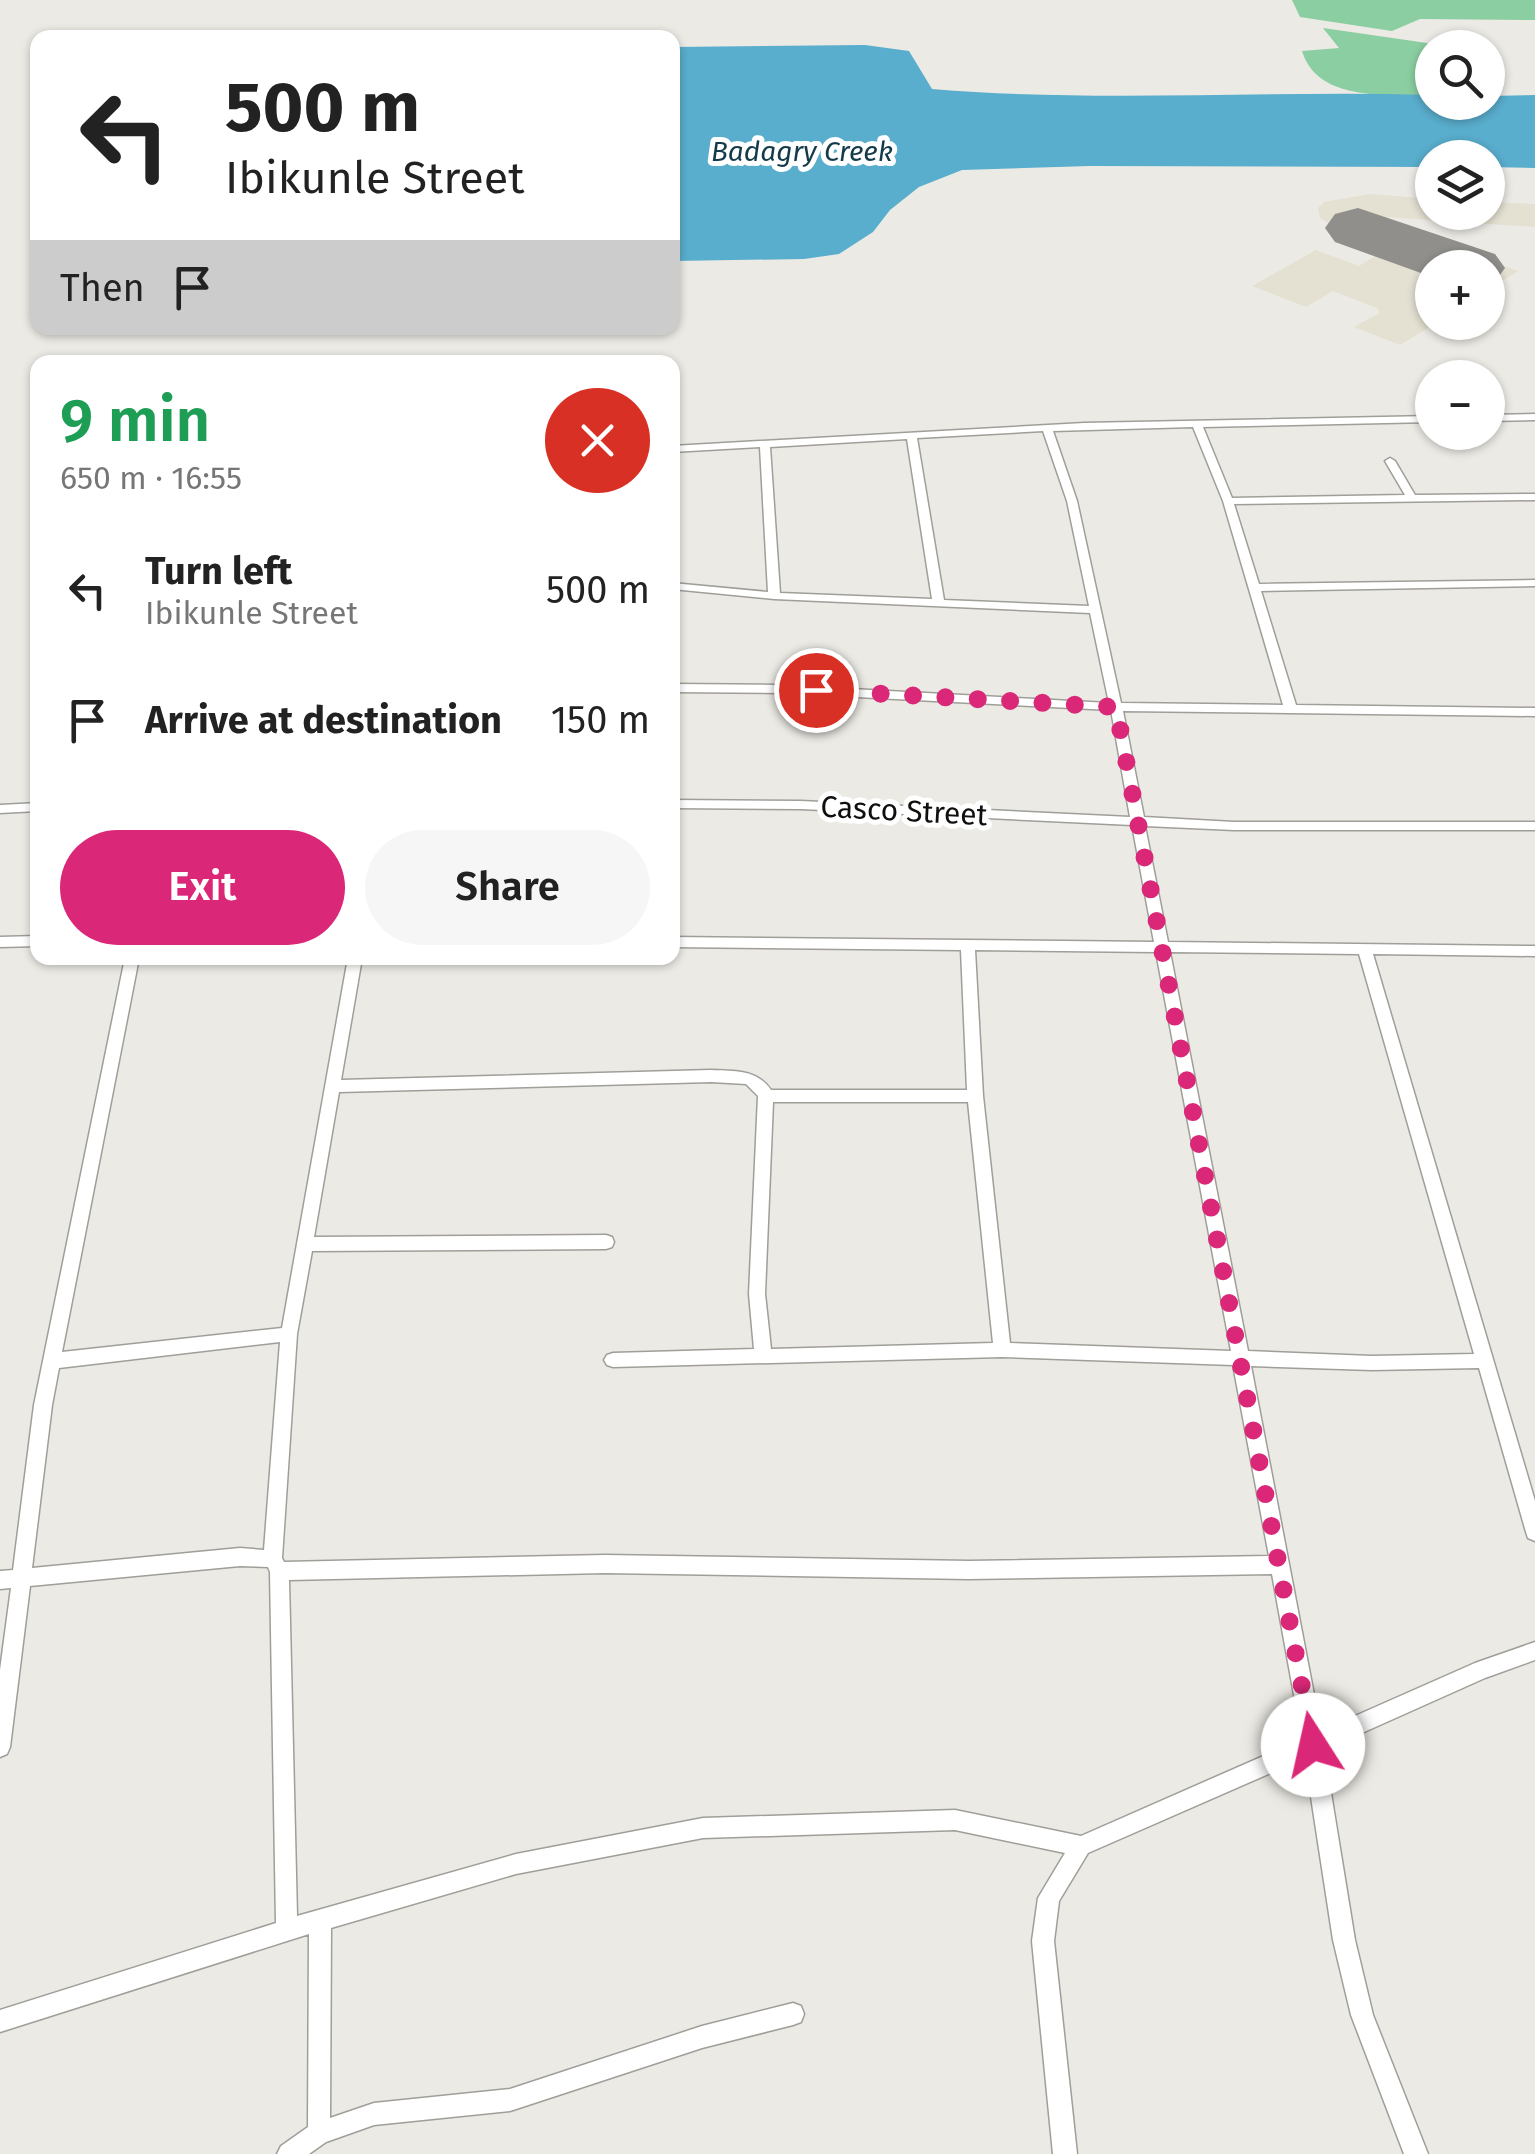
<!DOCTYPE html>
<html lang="en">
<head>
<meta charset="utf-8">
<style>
  :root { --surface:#fff; --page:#f6f6f6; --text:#222; --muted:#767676; --accent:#db2777 }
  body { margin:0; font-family:"Fira Sans",sans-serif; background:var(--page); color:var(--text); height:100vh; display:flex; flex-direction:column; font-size:38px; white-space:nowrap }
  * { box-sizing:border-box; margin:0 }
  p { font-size:32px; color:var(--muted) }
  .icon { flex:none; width:55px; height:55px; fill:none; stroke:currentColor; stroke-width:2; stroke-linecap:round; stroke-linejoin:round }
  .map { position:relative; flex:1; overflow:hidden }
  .side { position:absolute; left:30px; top:355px; width:650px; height:610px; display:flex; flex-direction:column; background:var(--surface); border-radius:20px; box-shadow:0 2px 8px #0004 }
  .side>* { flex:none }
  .guide { position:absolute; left:30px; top:30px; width:650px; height:305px; border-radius:20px; box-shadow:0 2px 8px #0004; background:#fff; color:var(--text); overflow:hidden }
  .buttons { position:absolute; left:1415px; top:30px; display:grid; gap:20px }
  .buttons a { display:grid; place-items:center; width:90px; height:90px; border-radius:50%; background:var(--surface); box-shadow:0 2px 8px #0004; font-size:50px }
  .pin { position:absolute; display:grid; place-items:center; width:85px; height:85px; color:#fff; margin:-42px; border:5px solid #fff; border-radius:50%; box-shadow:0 2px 10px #0007 }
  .me { position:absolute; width:110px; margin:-55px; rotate:350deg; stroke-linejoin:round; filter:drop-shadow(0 0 8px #0008) }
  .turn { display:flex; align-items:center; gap:35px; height:210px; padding:0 30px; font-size:45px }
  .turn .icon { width:130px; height:130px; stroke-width:2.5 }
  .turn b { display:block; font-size:70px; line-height:85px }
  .then { display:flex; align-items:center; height:95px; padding:0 30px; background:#0003; gap:20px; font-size:38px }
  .round { display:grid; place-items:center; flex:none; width:105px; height:105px; border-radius:52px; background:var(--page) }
  .headline { display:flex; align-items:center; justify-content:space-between; height:170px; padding:0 30px }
  h1 { font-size:60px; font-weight:600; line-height:75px; color:#1e9e55 }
  .button { display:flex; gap:20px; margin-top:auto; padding:20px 30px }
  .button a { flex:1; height:115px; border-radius:60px; background:var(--accent); color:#fff; font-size:40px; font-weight:600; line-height:115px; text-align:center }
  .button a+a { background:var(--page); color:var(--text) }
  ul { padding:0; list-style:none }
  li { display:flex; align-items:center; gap:30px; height:130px; padding:0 30px }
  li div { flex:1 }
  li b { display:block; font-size:38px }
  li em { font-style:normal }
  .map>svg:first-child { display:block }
</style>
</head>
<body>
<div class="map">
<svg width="1535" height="2154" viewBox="0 0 1535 2154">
  <rect width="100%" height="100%" fill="#eceae4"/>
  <g fill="#e4e0d2">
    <path d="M1370,194L1432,199V212H1488V202L1535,204V227L1372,216L1343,232L1320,218L1318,208L1324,202Z"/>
    <path d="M1372,220L1518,271L1491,288L1488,287V268H1432V279L1418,288L1432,294V322L1436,323L1400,345L1354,327L1380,313L1377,308L1333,291L1306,307L1252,286L1316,250L1359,266L1385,250L1345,235Z"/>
  </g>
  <g fill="#8bcea1">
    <path d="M1292,0H1535V20L1420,19L1392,31L1300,17Z"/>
    <path d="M1323,28L1427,43L1432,48V95C1389,94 1318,103 1302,51L1339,48Z"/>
  </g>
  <path fill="#59adcd" d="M865,45L909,51L932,89C1098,103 1265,90 1432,95V102H1488V96L1535,95V168L1488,167V158H1432V167L1090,166L962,170L919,187L890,210L873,232L839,254L804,259L673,261V47Z"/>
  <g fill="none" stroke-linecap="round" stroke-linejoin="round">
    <path fill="#908f8b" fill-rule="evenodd" d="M1358,208L1495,254L1505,268L1495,282L1488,284V268H1432V277L1335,242L1325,228L1335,214Z"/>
    <g stroke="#a09e98" stroke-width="3">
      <g id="street">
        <path d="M1535,414V420L1488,421V415Z"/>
        <path d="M1432,416V422L1203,427L1232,498L1405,495L1385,461L1390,458L1395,461L1415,495L1535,494V500L1234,504L1259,584L1535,580V586L1261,591L1296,705L1535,708V716L1123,711L1144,817L1234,822H1535V830H1234L1145,826L1168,942L1535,946V956L1373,954L1535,1501V1541L1528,1538L1526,1532L1479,1368L1372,1370L1251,1366L1321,1731L1475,1663L1535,1642V1660L1485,1678L1324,1750L1355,1940L1373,2015L1428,2154H1404L1351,2015L1333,1940L1305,1758L1088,1853L1059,1901L1054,1941L1077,2154H1053L1032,1941L1038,1898L1065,1853L955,1830L703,1838L516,1874L331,1928L330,2118L374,2103L510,2089L702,2026L793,2003L801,2006L804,2014L801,2022L793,2025L702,2048L510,2111L374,2125L326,2142L309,2154H277L281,2146L308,2127L309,1934L0,2032V2010L276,1923L270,1572L268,1567L240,1566L30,1586L10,1747L7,1754L0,1757V1670L11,1588L0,1589V1571L13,1570L34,1405L125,958H139L62,1352L282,1328L348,958H362L341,1080L711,1070C734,1071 757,1069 771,1090H967L961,950L672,947V937L1154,942L1132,825L801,809L672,808V800L801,801L1130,817L1111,710L778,693L672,692V684L778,685L1109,703L1090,613L774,599L672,589V583L768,592L760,447L672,452V446L1084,423ZM1193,427L1223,501L1283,705L1121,703L1077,501L1053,431ZM1043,431L1067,501L1089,606L944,600L917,438ZM907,439L932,599L780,593L770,447ZM975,950L1156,952L1231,1351L1010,1343L983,1096ZM1170,952L1359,954L1474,1354L1372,1356L1248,1351ZM711,1082L746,1084L758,1096L749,1294L754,1349L613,1353L607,1355L604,1360L607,1365L613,1367L1002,1357L1233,1365L1269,1556L969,1561L605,1555L284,1562L282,1558L297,1334L312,1251L606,1249L612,1247L614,1242L612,1237L606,1235L314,1237L339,1092ZM773,1102H968L993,1343L771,1349L765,1294ZM280,1342L264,1550L240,1548L32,1568L52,1405L59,1368ZM605,1573L969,1579L1272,1574L1302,1739L1081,1836L955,1810L703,1818L516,1854L297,1916L289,1580Z"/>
        <path d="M38,803V811L0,813V805Z"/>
        <path d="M38,936V946L0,947V937Z"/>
      </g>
    </g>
    <use href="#street" fill="#fff" fill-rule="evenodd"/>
  </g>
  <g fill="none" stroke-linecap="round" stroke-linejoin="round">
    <path stroke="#db2777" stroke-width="18" stroke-dasharray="0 32.4" d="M816,690L1116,707L1313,1745"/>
  </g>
  <g text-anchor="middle" stroke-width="10" stroke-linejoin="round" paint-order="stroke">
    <g font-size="28" font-style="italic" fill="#143b49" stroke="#fff">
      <text x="802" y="161">Badagry Creek</text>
    </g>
    <g font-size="30" fill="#100f0d" stroke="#fff">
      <text transform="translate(904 811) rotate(3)" y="10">Casco Street</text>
    </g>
  </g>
</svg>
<div class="buttons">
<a><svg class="icon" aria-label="search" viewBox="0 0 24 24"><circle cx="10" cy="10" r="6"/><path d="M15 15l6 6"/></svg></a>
<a><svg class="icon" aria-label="layers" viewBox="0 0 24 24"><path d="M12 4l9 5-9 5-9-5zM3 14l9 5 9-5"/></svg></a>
<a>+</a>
<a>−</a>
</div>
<div class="pin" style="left:816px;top:690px;background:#d93025"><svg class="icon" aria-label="arrive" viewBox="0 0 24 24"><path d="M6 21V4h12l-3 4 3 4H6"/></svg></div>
<svg class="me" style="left:1313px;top:1745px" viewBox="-20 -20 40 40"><circle r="19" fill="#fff"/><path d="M0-13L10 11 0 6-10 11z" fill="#db2777"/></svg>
<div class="guide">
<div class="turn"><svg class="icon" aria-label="left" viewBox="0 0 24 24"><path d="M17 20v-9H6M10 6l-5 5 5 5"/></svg><div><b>500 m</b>Ibikunle Street</div></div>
<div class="then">Then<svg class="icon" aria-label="arrive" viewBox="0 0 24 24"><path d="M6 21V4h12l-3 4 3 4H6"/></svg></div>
</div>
<section class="side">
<div class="headline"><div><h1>9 min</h1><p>650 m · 16:55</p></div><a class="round" style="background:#d93025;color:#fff"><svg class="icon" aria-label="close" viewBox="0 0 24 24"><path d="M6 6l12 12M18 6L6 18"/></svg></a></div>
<ul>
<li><svg class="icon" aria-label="left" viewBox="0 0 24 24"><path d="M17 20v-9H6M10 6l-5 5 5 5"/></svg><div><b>Turn left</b><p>Ibikunle Street</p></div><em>500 m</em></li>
<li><svg class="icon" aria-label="arrive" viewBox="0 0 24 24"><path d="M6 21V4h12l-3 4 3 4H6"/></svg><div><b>Arrive at destination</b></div><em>150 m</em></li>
</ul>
<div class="button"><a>Exit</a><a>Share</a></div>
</section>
</div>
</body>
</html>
